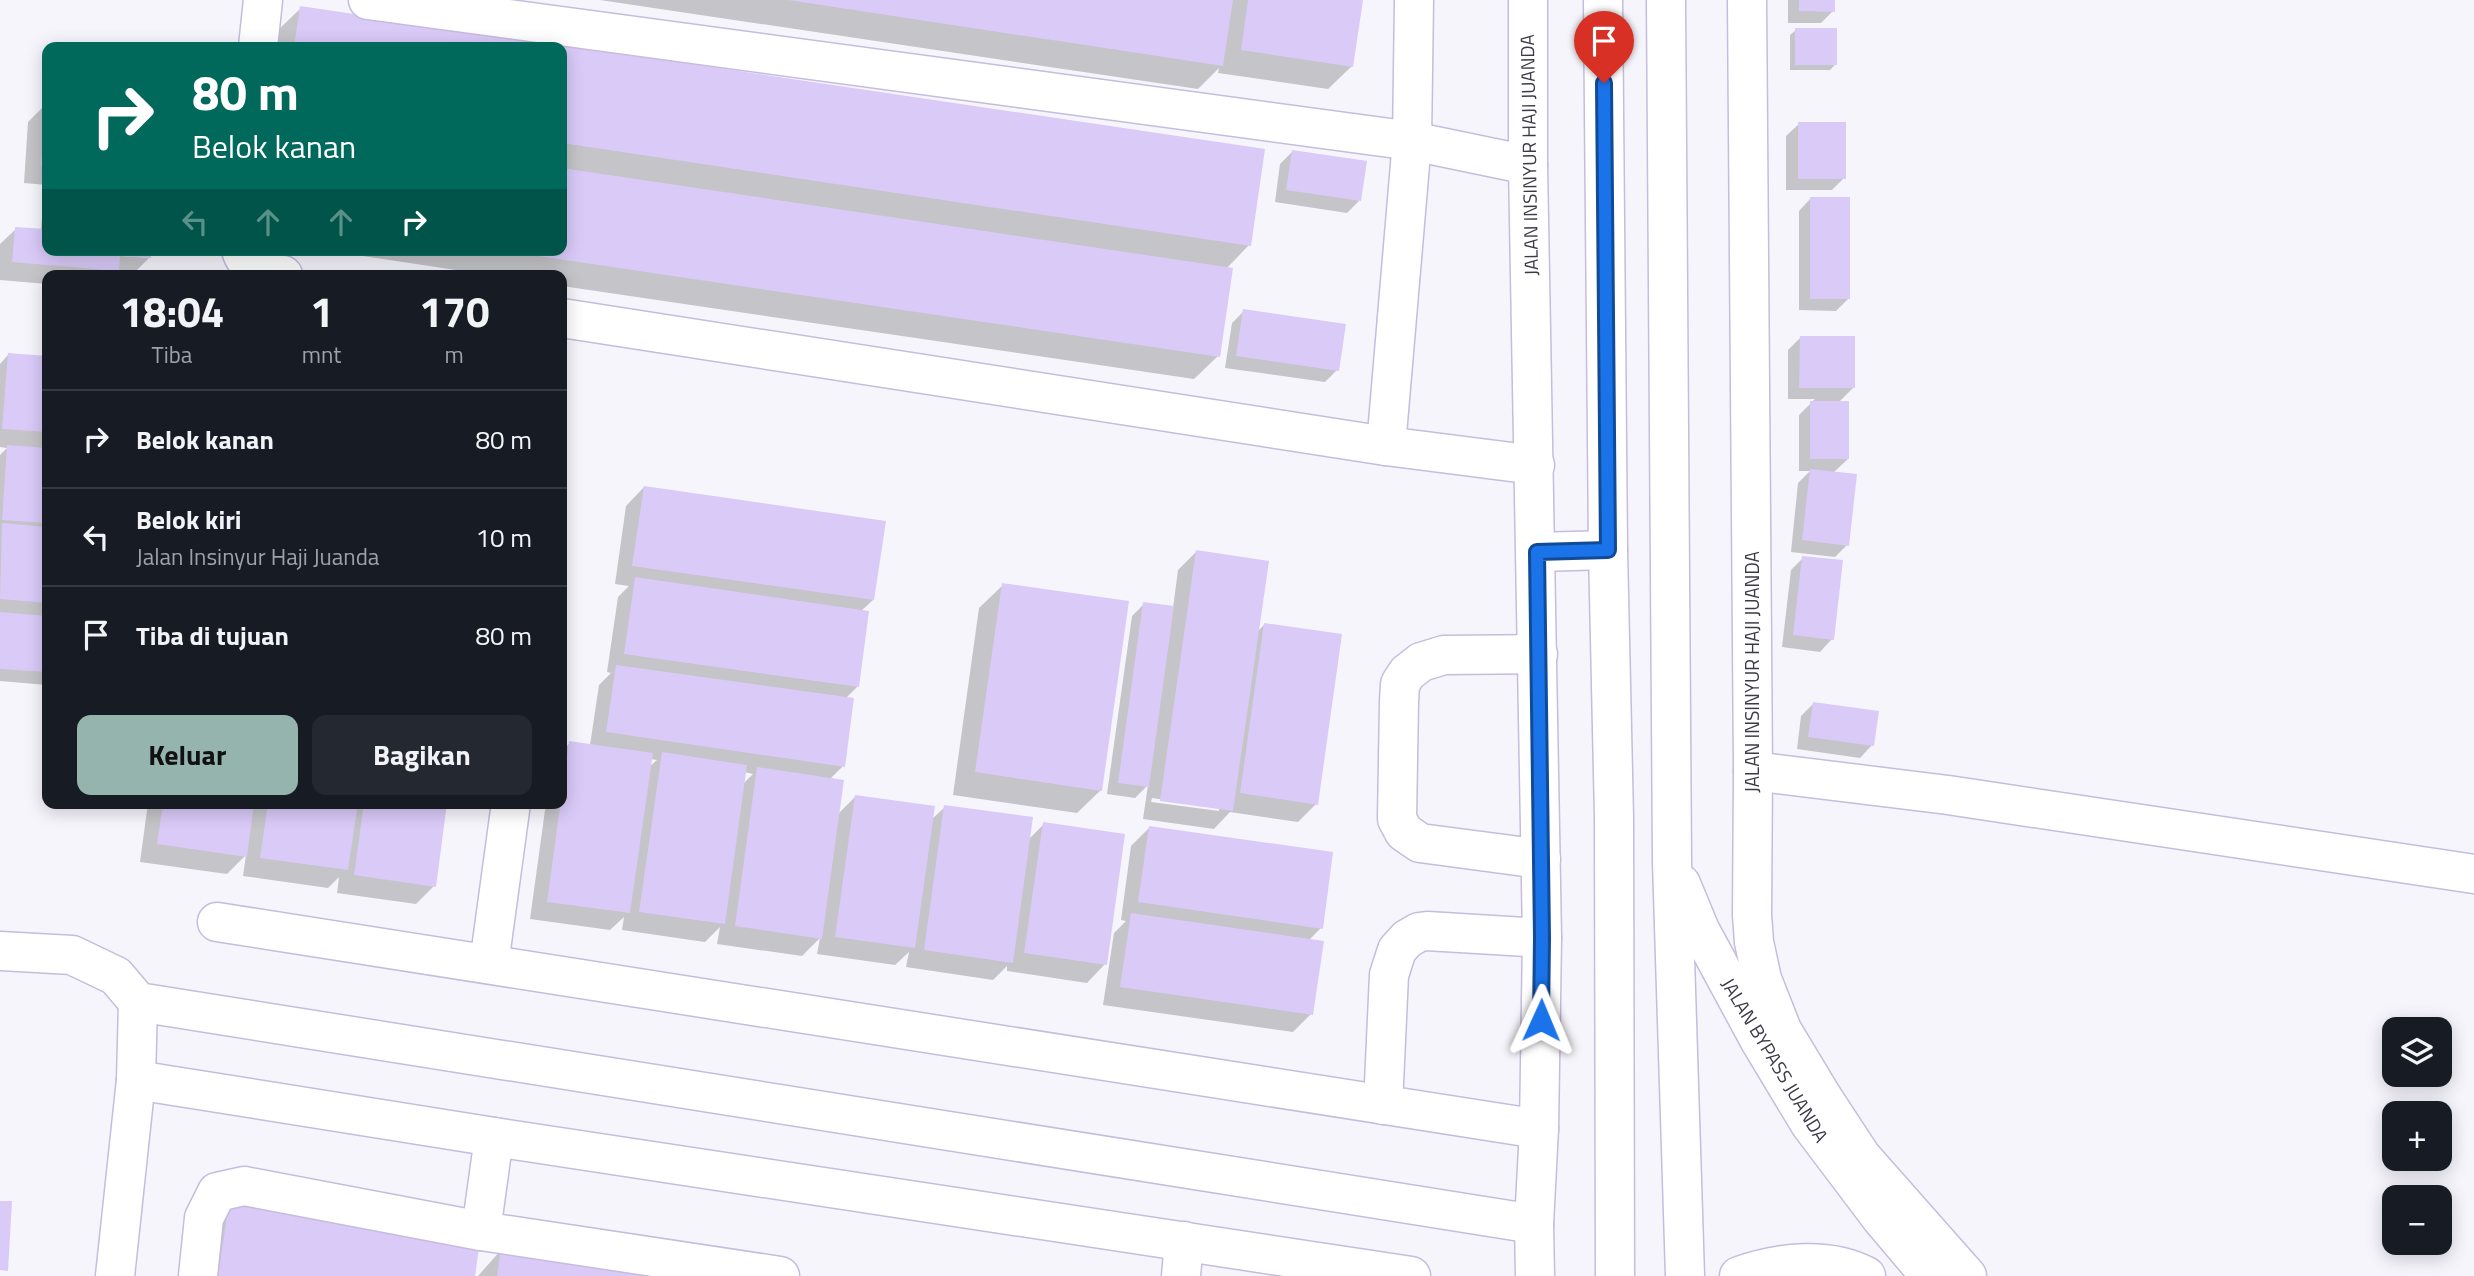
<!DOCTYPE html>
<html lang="id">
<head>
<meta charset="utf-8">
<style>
  :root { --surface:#171b24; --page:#242831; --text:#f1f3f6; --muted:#9ea1a6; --line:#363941; --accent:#95b4ae }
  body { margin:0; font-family:"Titillium Web",sans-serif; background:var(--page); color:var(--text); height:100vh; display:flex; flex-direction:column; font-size:26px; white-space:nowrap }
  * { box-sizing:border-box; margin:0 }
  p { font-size:23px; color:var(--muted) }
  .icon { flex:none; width:38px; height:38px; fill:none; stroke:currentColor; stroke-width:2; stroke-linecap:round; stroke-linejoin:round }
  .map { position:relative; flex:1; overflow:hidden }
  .side { position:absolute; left:42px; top:270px; width:525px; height:539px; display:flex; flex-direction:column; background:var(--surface); border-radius:14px; box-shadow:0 4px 18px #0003 }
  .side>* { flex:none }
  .hud { position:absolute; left:42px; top:42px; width:525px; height:214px; border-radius:14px; box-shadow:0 4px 18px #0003; background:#00695c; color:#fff; overflow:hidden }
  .tools { position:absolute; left:2382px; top:1017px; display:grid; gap:14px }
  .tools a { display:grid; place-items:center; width:70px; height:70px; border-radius:14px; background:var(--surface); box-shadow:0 4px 18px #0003; font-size:35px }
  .pin { position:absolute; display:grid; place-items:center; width:60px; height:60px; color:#fff; margin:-72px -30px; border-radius:50% 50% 50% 0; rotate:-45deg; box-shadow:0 0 7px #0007 }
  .pin .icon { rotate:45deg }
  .me { position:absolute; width:77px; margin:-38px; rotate:1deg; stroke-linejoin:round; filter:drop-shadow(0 0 5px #0008) }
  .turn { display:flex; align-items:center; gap:24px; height:147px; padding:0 35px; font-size:32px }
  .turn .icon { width:91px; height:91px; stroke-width:2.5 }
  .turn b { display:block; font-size:49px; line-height:60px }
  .lanes { display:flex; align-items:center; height:66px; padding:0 35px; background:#0003; justify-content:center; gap:35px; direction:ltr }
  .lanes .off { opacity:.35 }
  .eta { display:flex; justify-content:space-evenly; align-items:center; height:119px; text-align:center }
  .eta b { font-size:42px; font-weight:700; line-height:49px }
  .button { display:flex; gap:14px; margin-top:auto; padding:14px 35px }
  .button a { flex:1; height:80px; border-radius:14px; background:var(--accent); color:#111; font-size:28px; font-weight:700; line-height:80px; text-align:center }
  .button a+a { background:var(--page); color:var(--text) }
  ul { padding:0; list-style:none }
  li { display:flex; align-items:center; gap:21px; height:98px; padding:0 35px; border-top:2px solid var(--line) }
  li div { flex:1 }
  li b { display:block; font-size:26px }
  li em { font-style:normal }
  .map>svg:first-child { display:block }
</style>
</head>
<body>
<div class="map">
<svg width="2474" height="1276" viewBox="0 0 2474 1276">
  <rect width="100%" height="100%" fill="#f7f5fc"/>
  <g fill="#0003" fill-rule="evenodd">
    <path d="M600,0H1362L1352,66L1328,89L1218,73L1219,68L1198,89Z"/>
    <path d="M1788,0H1833V11L1821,23H1788Z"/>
    <path d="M301,8L1263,151L1249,245L1226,269L1218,356L1194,379L562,286V275H489L323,250H562V47H275L277,31Z"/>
    <path d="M1796,30L1836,64L1830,70H1790V35Z"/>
    <path d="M46,104L47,185L24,183L28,122Z"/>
    <path d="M1799,124L1844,178L1832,190H1786V136Z"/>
    <path d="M1292,152L1359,201L1347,213L1275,202L1280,164Z"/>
    <path d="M1811,198L1848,299L1836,311L1799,310V211Z"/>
    <path d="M47,201V250L149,258L132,275H47V284L0,280V244L16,229L41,230L43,205Z"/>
    <path d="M1244,311L1337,370L1325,382L1225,368L1232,323Z"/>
    <path d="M1800,338L1854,387L1838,403L1848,459L1833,473L1847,545L1835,557L1791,552L1798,483L1810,471H1799V415L1815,399H1788V350Z"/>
    <path d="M8,355L47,358V685L0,681V455L7,448L0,447V364Z"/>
    <path d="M644,487L873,600L861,611L857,687L845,699L843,766L830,779L837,815L855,797L931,820L945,807L1029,839L1044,824L1105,964L1087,983L1007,971V966L993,980L906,967L909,952L895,965L817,954L820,938L802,956L717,944L720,927L705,942L622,930L624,917L610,930L530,919L546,803H562V751L570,743L590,745L599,685L611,673L607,672L618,597L629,586L615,584L626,506ZM650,759L657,760L649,767ZM744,772L753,774L743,784Z"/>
    <path d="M1196,552L1257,632L1265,624L1316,804L1298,822L1230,812L1214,829L1143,819L1148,785L1135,798L1107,794L1132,616L1144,604L1173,608L1178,570ZM1152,798L1219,808V811L1151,802Z"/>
    <path d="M1803,558L1832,639L1820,652L1782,647L1791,570Z"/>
    <path d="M1003,585L1101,790L1077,813L953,795L979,608Z"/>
    <path d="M1813,704L1872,745L1860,758L1797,749L1801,716Z"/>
    <path d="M148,803H446L434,886L416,904L337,893L339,877L328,888L243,876L246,855L227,874L140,862Z"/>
    <path d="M1149,828L1321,928L1309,940L1311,1014L1293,1032L1103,1005L1114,933L1126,921L1121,920L1131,846Z"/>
    <path d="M230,1205L473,1276H199Z"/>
    <path d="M501,1250L687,1276H478Z"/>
  </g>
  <g fill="#d9caf8">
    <path d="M788,0H1233L1223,66Z"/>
    <path d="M1248,0H1363L1353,67L1241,50Z"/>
    <path d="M1799,0H1835V12L1799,11Z"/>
    <path d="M300,6L1265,149L1251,246L562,143V47H294Z"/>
    <rect x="1795" y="28" width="42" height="37"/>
    <path d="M45,109H47V166H41Z"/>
    <rect x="1798" y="122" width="48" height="57"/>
    <path d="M1292,150L1367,161L1361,201L1286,190Z"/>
    <path d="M562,168L1233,268L1220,357L511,252L562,250Z"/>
    <rect x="1810" y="197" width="40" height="102"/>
    <path d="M15,227L47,229V250H151V258L120,256L119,271L12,262Z"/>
    <path d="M1243,309L1346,324L1339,371L1236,356Z"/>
    <path d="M1800,336H1855V388H1799Z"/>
    <path d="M8,353L47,356V432L2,429Z"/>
    <rect x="1810" y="401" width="39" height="58"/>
    <path d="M7,445L47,448V523L2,520Z"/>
    <path d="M1810,469L1857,474L1849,546L1802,540Z"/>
    <path d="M644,486L886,521L874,600L632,566Z"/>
    <path d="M2,523L47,527V603L0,599Z"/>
    <path d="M1196,550L1269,561L1233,811L1160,801Z"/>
    <path d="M1802,556L1843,560L1834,640L1793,635Z"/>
    <path d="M635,577L869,611L859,687L624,654Z"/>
    <path d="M1002,583L1129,601L1102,791L975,772Z"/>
    <path d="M1143,602L1174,606L1149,787L1118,783Z"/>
    <path d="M0,612L47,616V672L0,669Z"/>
    <path d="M1264,623L1342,634L1318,805L1240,793Z"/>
    <path d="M616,665L854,698L845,767L606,732Z"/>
    <path d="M1813,702L1879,711L1874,746L1808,737Z"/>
    <path d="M569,741L653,753L630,913L547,902Z"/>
    <path d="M662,752L747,765L725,924L639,912Z"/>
    <path d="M757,767L844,780L822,939L735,926Z"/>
    <path d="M855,795L935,806L915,948L835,937Z"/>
    <path d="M163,803H254L247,857L157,844Z"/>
    <path d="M268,803H358L348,870L260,858Z"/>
    <path d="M364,803H447L436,887L354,875Z"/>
    <path d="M944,805L1033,817L1013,963L924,950Z"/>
    <path d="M1043,822L1125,834L1107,965L1024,953Z"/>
    <path d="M1149,826L1333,852L1323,929L1138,902Z"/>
    <path d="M1131,913L1324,941L1313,1015L1120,987Z"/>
    <path d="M0,1201H12L8,1271L0,1270Z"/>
    <path d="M229,1203L480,1241L475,1276H218Z"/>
    <path d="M501,1248L688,1276H497Z"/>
  </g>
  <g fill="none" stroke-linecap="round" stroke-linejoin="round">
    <g stroke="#c6bcdd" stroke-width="41">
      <g id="minor">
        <path d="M368,0L1412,141L1528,165"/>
        <path d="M1528,0V165L1542,938L1539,1129L1534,1224L1535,1276"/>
        <path d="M1747,0L1753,771L1752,915L1754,942L1762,979L1782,1030L1823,1098L1861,1156L1967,1276"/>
        <path d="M258,47L263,0"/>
        <path d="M241,250C246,269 266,272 283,275"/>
        <path d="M562,318L1386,446L1535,465"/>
        <path d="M1386,446L1412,141L1414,0"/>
        <path d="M1538,654L1444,655L1421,662L1407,673L1400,684L1399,702L1397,819L1404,832L1420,843L1541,859"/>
        <path d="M1753,771L1948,795L2474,874"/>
        <path d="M217,922L1539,1129"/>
        <path d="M0,951L72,955L116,976L138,1002L1534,1224"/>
        <path d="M489,964L511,803"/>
        <path d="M136,1080L494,1137L1411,1276"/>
        <path d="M1383,1105L1389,975L1397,950L1407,939L1419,932L1427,931L1542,938"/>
        <path d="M481,1231L494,1137"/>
        <path d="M115,1276L136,1080L138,1002"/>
        <path d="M198,1276L204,1218L217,1192L244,1186L481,1231L780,1276"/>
        <path d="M1181,1276L1184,1241"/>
      </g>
    </g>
    <g stroke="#c6bcdd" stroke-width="41">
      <g id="highway">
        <path d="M1603,0L1608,550L1614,818L1615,1276"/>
        <path d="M1666,0L1672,862L1685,1276"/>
        <path d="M1537,552L1608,550"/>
        <path d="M1681,884L1700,930L1760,1041L1810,1124L1881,1218L1930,1276"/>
        <path d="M1739,1276C1779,1262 1828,1256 1866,1276"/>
      </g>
    </g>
    <use href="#minor" stroke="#fff" stroke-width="38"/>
    <use href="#highway" stroke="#fff" stroke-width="38"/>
  </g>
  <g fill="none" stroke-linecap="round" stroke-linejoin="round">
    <g stroke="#114b97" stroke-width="18">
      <path id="route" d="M1541,1020L1542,938L1537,552L1608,550L1604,83"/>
    </g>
    <use href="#route" stroke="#1a73e8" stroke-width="12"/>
  </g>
  <g text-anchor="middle" stroke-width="7" stroke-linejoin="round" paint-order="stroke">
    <g font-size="19" fill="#3d3946" stroke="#fff">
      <text transform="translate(1529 155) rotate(-91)" y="7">JALAN INSINYUR HAJI JUANDA</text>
      <text transform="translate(1752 672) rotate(-90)" y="7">JALAN INSINYUR HAJI JUANDA</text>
      <text transform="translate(1775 1060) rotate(59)" y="7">JALAN BYPASS JUANDA</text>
    </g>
  </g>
</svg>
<div class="tools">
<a><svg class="icon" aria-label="layers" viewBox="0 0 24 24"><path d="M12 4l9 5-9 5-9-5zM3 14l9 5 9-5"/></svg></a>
<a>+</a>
<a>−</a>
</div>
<div class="pin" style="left:1604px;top:83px;background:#d93025"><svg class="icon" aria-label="arrive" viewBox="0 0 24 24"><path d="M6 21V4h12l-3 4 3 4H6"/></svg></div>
<svg class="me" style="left:1541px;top:1020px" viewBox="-20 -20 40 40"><path d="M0-17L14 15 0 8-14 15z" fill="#1a73e8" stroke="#fff" stroke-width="4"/></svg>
<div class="hud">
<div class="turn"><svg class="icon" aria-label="right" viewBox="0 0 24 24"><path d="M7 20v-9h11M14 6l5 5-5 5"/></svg><div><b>80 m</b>Belok kanan</div></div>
<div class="lanes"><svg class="icon off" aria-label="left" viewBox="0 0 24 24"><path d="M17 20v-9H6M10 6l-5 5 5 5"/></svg><svg class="icon off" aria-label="ahead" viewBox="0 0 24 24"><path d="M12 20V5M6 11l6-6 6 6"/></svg><svg class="icon off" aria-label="ahead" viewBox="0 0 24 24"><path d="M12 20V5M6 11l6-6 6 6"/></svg><svg class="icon" aria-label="right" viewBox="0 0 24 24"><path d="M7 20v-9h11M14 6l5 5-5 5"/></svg></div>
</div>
<section class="side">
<div class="eta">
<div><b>18:04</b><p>Tiba</p></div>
<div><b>1</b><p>mnt</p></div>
<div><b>170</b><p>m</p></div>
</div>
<ul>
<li><svg class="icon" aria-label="right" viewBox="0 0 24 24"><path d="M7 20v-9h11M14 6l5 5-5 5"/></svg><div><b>Belok kanan</b></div><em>80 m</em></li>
<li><svg class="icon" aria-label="left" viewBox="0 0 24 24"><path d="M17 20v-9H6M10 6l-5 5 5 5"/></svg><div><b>Belok kiri</b><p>Jalan Insinyur Haji Juanda</p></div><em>10 m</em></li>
<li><svg class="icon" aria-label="arrive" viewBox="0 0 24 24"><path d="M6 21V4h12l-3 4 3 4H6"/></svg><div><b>Tiba di tujuan</b></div><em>80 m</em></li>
</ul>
<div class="button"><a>Keluar</a><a>Bagikan</a></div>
</section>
</div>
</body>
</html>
